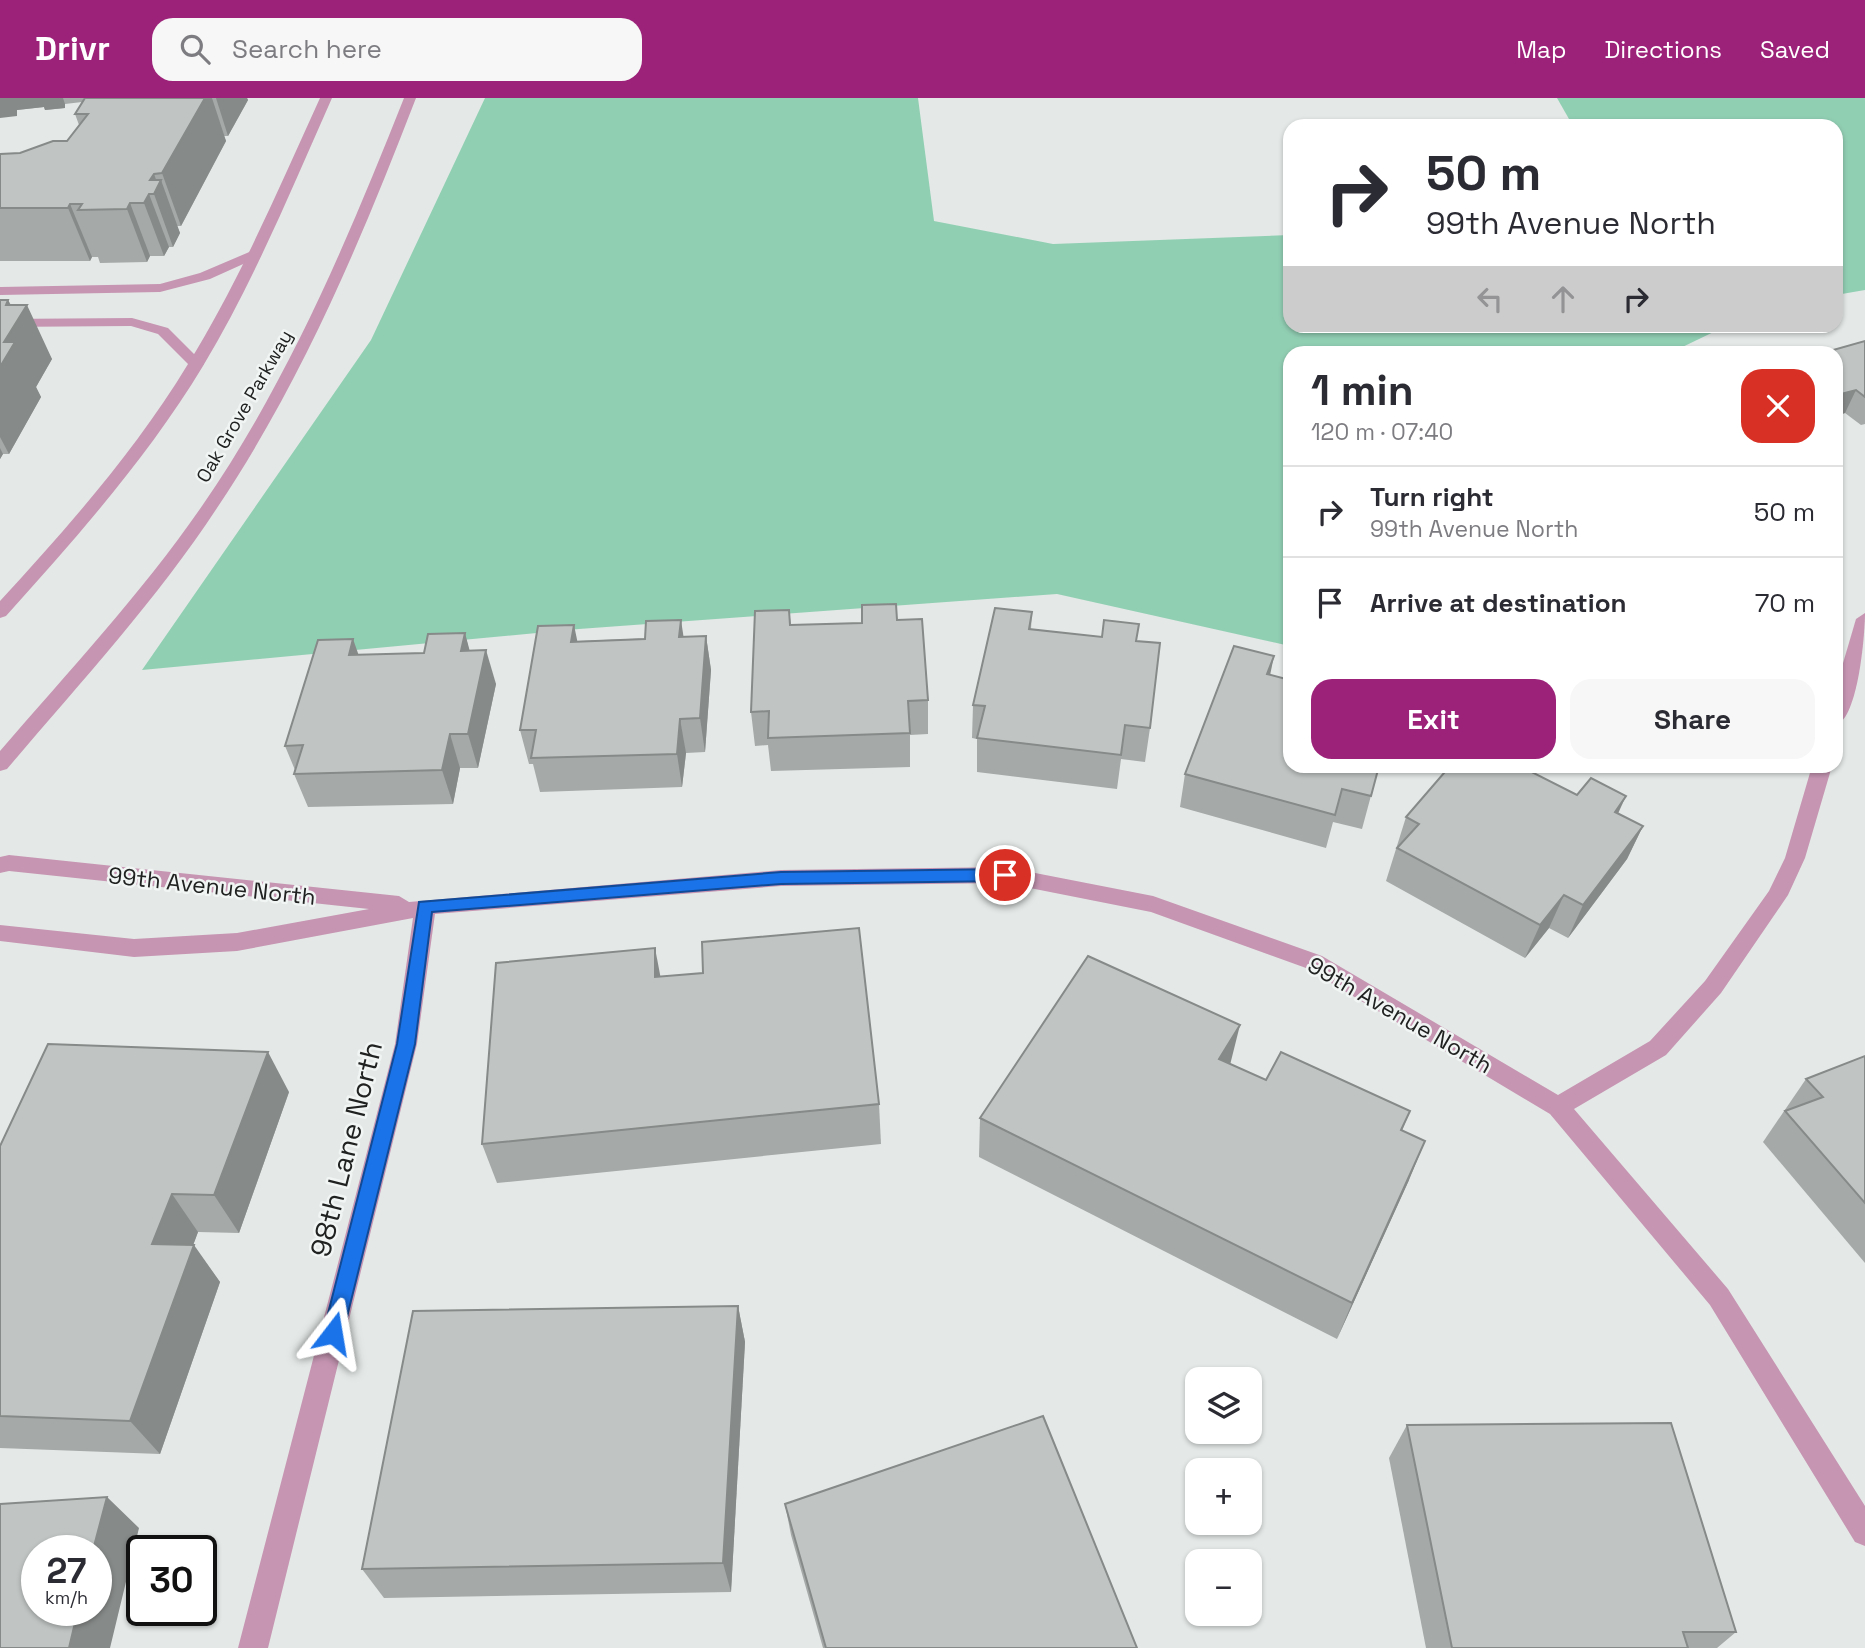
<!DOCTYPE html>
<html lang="en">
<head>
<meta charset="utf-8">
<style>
  :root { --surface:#fff; --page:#f7f7f7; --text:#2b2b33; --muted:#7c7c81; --line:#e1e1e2; --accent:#9c2279 }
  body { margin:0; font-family:"Space Grotesk",sans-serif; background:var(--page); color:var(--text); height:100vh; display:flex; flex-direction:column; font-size:26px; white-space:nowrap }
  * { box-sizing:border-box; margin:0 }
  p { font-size:23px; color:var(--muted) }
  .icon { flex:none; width:38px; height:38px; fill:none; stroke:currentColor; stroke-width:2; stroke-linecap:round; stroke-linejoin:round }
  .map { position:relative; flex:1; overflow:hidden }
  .panel { position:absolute; left:1283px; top:248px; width:560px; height:427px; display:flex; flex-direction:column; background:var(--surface); border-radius:21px; box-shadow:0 2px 5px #0004 }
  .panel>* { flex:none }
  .top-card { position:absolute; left:1283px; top:21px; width:560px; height:214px; border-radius:21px; box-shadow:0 2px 5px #0004; background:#fff; color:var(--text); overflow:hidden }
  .tools { position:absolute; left:1185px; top:1269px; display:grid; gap:14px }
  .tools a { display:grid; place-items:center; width:77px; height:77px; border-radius:14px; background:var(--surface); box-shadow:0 2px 5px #0004; font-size:35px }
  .speed { position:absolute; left:21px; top:1437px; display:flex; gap:14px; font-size:35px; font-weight:700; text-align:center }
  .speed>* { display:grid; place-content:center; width:91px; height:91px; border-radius:50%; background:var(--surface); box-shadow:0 2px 5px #0004; line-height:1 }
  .speed small { font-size:18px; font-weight:400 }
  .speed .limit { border:4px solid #111; border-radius:10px; background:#fff; color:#111 }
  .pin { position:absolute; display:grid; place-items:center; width:60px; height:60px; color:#fff; margin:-30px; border:4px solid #fff; border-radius:50%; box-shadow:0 2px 7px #0007 }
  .me { position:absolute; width:77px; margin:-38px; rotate:14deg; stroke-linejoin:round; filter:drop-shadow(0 0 5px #0008) }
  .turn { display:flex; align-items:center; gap:24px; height:147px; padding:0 28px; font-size:32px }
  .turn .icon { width:91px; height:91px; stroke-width:2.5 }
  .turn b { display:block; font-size:49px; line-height:60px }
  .lanes { display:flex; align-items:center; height:66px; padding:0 28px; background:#0003; justify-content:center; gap:35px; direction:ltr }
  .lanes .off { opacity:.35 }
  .round { display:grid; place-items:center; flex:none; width:74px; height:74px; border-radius:21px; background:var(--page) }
  .summary { display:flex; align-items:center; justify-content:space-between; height:119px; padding:0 28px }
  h1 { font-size:42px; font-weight:800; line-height:52px }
  .action { display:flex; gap:14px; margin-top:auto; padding:14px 28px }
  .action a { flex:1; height:80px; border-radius:21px; background:var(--accent); color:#fff; font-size:28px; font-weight:800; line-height:80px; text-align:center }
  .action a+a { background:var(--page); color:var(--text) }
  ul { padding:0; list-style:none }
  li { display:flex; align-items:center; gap:21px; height:91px; padding:0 28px; border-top:2px solid var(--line) }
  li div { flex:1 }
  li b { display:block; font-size:26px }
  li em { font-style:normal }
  header { display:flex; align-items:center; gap:42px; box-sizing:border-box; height:98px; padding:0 35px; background:var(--accent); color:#fff }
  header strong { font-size:33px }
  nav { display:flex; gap:38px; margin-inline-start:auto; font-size:24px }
  .search { width:490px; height:63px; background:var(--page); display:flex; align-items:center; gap:18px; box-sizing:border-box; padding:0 24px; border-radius:21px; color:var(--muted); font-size:26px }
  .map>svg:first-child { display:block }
</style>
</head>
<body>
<header>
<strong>Drivr</strong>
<div class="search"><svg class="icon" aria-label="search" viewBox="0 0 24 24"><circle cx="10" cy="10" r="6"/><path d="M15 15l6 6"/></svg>Search here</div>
<nav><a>Map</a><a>Directions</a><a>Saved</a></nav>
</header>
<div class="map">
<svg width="1865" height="1550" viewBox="0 0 1865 1550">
  <rect width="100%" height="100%" fill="#e4e9e7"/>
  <g fill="#91cfb3">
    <path d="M485,0H918L934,123L1053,146L1290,137V228H1726L1670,255L1290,256V548L1057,496L579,531L142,572L371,242Z"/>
    <path d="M1557,0H1865V192L1836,197V28H1573Z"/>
  </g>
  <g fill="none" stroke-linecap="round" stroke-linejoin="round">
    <g fill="#c695b2" fill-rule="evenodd">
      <path d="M254,152L259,153V159L210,181L160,194L0,197V189L160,186L200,175Z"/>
      <path d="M132,220L168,230L204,266L201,269H191L158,236L131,228L0,229V221Z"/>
    </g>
    <g fill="#c695b2" fill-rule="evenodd">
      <path d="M1865,515C1865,537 1858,620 1836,627V589L1856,521Z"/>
      <path d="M1812,668H1832L1805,760L1788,797L1721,895L1666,957L1574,1011L1728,1191L1865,1408V1448L1855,1444L1710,1207L1550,1016L1306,870L1151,814L1005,785L781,788L435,816L417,946L268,1550H238L395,946L413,820L237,853L134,859L0,843V827L134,841L237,835L369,811L9,773L0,775V759L9,757L399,798L409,804L781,772L1005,769L1153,798L1322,858L1558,997L1650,943L1705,883L1769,793L1785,760Z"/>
    </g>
    <g fill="#c695b2" fill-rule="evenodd">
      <path d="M320,0H332C292,90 254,183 203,268C148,359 77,439 6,518L0,520V503C68,429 136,352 188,266C240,182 279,90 320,0Z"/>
      <path d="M404,0H416C361,143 302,283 217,410C156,503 79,586 7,671L0,673V653C69,573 142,495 202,408C289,282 348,141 404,0Z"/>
    </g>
  </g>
  <g fill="#a5a9a8">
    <path d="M0,0H247L248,2L228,38H224L226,43L181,128H177L180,135L173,149H169L164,158H150L147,164L100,165L98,159H92L90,163H0V56L20,55L67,43L79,27L75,16L82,4L65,6V10L45,12L44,9L17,12V18Z"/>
    <path d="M0,202H8L11,207L52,261L36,289L41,299L9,356H3L0,361Z"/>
    <path d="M1865,243V326L1861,327L1845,315L1836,318V256Z"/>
    <path d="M789,512L791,527L862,525L897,522L928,602V636L910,637V669L771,673L768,647L755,648L751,614Z"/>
    <path d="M1032,514L1031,531L1137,543L1150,630L1145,664L1121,661L1117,691L977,674V641L972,640L973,607Z"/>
    <path d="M465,535L469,552L496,586L478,670H460L453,706L308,709L294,676L295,672L285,648L359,557L424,555Z"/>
    <path d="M706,538L711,572L705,654L686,655L682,689L540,694L533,666H529L520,632L577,543Z"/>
    <path d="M1270,577L1379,668L1362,731L1333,724L1326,750L1180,709L1185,676Z"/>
    <path d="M1577,697L1643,728L1627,761L1568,840L1549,830L1525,860L1386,783L1406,719Z"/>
    <path d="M1865,958V1165L1763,1044L1806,981Z"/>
    <path d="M1230,966L1266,982L1410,1013L1402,1033L1409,1082L1337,1241L979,1059L980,1020Z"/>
    <path d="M289,994L239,1135L198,1134L193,1147L220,1184L160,1356L0,1350V1048Z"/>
    <path d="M879,1006L881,1046L497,1085L482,1046Z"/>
    <path d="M738,1208L745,1244L731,1494L384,1500L362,1471Z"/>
    <path d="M1407,1327L1736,1534L1717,1550H1426L1389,1360Z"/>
    <path d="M785,1406L1137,1550H823L791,1437Z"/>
  </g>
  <g fill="#868a88">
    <path d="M0,0H63L65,6V10L45,12L44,9L17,12V18L0,20Z"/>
    <path d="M205,0H212L226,43L181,128L162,75Z"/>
    <path d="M216,0H247L248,2L228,38Z"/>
    <path d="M154,76L158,87L161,82L180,135L173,149L154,96L150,82Z"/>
    <path d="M149,96L169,149L164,158L144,105Z"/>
    <path d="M130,105L150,158L147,164L127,111Z"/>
    <path d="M70,106L92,159L90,163L68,110Z"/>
    <path d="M8,202L18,222L27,207L52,261L36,289L41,299L9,356L0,339V269L4,244L6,207Z"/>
    <path d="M1856,292L1845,315L1836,318V300L1837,297Z"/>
    <path d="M0,350L3,356L0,361Z"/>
    <path d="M681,522L686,555L679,539Z"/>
    <path d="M574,527L581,561L571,544Z"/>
    <path d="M465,535L474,569L461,553Z"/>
    <path d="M706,538L711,572L705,654L700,620Z"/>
    <path d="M353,541L365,575L349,557Z"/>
    <path d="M486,552L496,586L478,670L468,636Z"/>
    <path d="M1274,558L1267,592V576Z"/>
    <path d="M680,621L686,655L682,689L677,656Z"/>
    <path d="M450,636L460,670L453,706L442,672Z"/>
    <path d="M1626,698L1611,731L1615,714Z"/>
    <path d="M1643,728L1627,761L1568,840L1583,807Z"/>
    <path d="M1564,797L1549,830L1525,860L1540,827Z"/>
    <path d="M655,850L663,892L655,879Z"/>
    <path d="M1240,927L1230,967L1219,961Z"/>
    <path d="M268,954L289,994L239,1135L214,1097Z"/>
    <path d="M1425,1043L1409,1082L1337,1241L1352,1205Z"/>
    <path d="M172,1096L198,1134L180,1183L152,1146Z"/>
    <path d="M194,1147L220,1184L160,1356L130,1323Z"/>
    <path d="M738,1208L745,1244L731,1494L723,1465Z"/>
    <path d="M107,1399L139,1430L110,1550H69L78,1512H96V1452H93Z"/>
  </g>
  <g fill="#c0c5c3" stroke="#868a88" stroke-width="2">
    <path d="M85,0H205L162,75L154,76L150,82H161L154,96H149L144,105H130L127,111L78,112L82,106H70L68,110H0V56L20,55L53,43H67L88,16H75Z"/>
    <path d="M0,202H8L6,207H27L4,244H15L0,269Z"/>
    <path d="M1865,243V299L1856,292L1837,297L1836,296V256H1819Z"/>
    <path d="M896,506L897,522L922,521L928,602L908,603L910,635L768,640L769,613L751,614L755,513L789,512L790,527L862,525V507Z"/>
    <path d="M995,510L1032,514L1029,531L1102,539L1104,522L1139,526L1136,543L1160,545L1150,630L1125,627L1121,657L977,640L985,608L973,607Z"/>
    <path d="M681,522L679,539L706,538L700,620L680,621L677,656L531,660L536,632H520L538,528L574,527L571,544L645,541L646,523Z"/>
    <path d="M465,535L461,553L486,552L468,636H450L442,672L294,676L303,647L285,648L318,542L353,541L349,557L424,555L428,536Z"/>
    <path d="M1234,548L1274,558L1267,576L1290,582V668H1379L1371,698L1342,691L1335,717L1185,676Z"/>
    <path d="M1450,668H1520L1577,697L1591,680L1626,698L1615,714L1643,728L1583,807L1564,797L1540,827L1397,750L1419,726L1406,719Z"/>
    <path d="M859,830L879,1006L482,1046L496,865L655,850V879L703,875L702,844Z"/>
    <path d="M1088,858L1240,927L1219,961L1266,982L1281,954L1410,1013L1401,1032L1425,1043L1352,1205L980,1020Z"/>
    <path d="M48,946L268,954L214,1097L172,1096L152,1146L194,1147L130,1323L0,1318V1048Z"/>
    <path d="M1865,958V1105L1785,1013L1823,999L1806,981Z"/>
    <path d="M738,1208L723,1465L362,1471L413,1213Z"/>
    <path d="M1043,1318L1137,1550H826L785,1406Z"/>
    <path d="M1671,1325L1736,1534H1683L1688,1550H1452L1407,1327Z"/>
    <path d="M107,1399L93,1452H37V1512H78L69,1550H0V1406Z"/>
  </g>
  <path fill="#1a73e8" stroke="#114b97" stroke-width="2" d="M1005,771L1013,777L1005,783L781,786L432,814L415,946L343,1235L340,1242L333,1244L326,1242L323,1235L397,946L419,804L781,774Z"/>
  <g text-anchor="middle" stroke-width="5" stroke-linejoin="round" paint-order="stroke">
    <g font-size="19" fill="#202221" stroke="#f1f6f4">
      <text transform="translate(244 308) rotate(-60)" y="7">Oak Grove Parkway</text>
    </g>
    <g font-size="23" fill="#202221" stroke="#f1f6f4">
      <text transform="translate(212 788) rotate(6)" y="8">99th Avenue North</text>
      <text transform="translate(1400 917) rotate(30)" y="8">99th Avenue North</text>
    </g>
    <g font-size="28" fill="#202221" stroke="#f1f6f4">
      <text transform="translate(346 1051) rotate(-76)" y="10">98th Lane North</text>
    </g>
  </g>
</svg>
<div class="tools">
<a><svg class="icon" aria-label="layers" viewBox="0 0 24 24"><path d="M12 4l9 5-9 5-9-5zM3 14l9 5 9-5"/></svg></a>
<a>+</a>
<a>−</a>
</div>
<div class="speed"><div>27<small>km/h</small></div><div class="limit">30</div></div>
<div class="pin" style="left:1005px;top:777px;background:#d93025"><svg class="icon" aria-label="arrive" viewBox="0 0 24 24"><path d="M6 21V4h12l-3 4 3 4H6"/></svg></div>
<svg class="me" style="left:333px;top:1235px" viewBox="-20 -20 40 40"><path d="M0-17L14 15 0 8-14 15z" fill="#1a73e8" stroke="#fff" stroke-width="4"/></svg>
<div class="top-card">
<div class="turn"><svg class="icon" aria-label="right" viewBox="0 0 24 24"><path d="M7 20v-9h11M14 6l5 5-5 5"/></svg><div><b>50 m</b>99th Avenue North</div></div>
<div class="lanes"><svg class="icon off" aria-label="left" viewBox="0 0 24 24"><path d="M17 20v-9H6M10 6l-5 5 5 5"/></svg><svg class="icon off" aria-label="ahead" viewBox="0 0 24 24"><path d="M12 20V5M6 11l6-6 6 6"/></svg><svg class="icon" aria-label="right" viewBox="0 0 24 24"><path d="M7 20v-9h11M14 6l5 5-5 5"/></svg></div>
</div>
<section class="panel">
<div class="summary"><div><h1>1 min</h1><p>120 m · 07:40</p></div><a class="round" style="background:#d93025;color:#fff"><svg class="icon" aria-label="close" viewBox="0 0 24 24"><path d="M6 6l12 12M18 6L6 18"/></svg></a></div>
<ul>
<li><svg class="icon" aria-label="right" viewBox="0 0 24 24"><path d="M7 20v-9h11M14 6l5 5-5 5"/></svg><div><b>Turn right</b><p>99th Avenue North</p></div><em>50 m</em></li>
<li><svg class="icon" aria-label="arrive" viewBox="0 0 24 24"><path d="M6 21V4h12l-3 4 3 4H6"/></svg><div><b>Arrive at destination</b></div><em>70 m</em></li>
</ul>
<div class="action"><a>Exit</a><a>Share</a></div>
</section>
</div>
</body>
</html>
